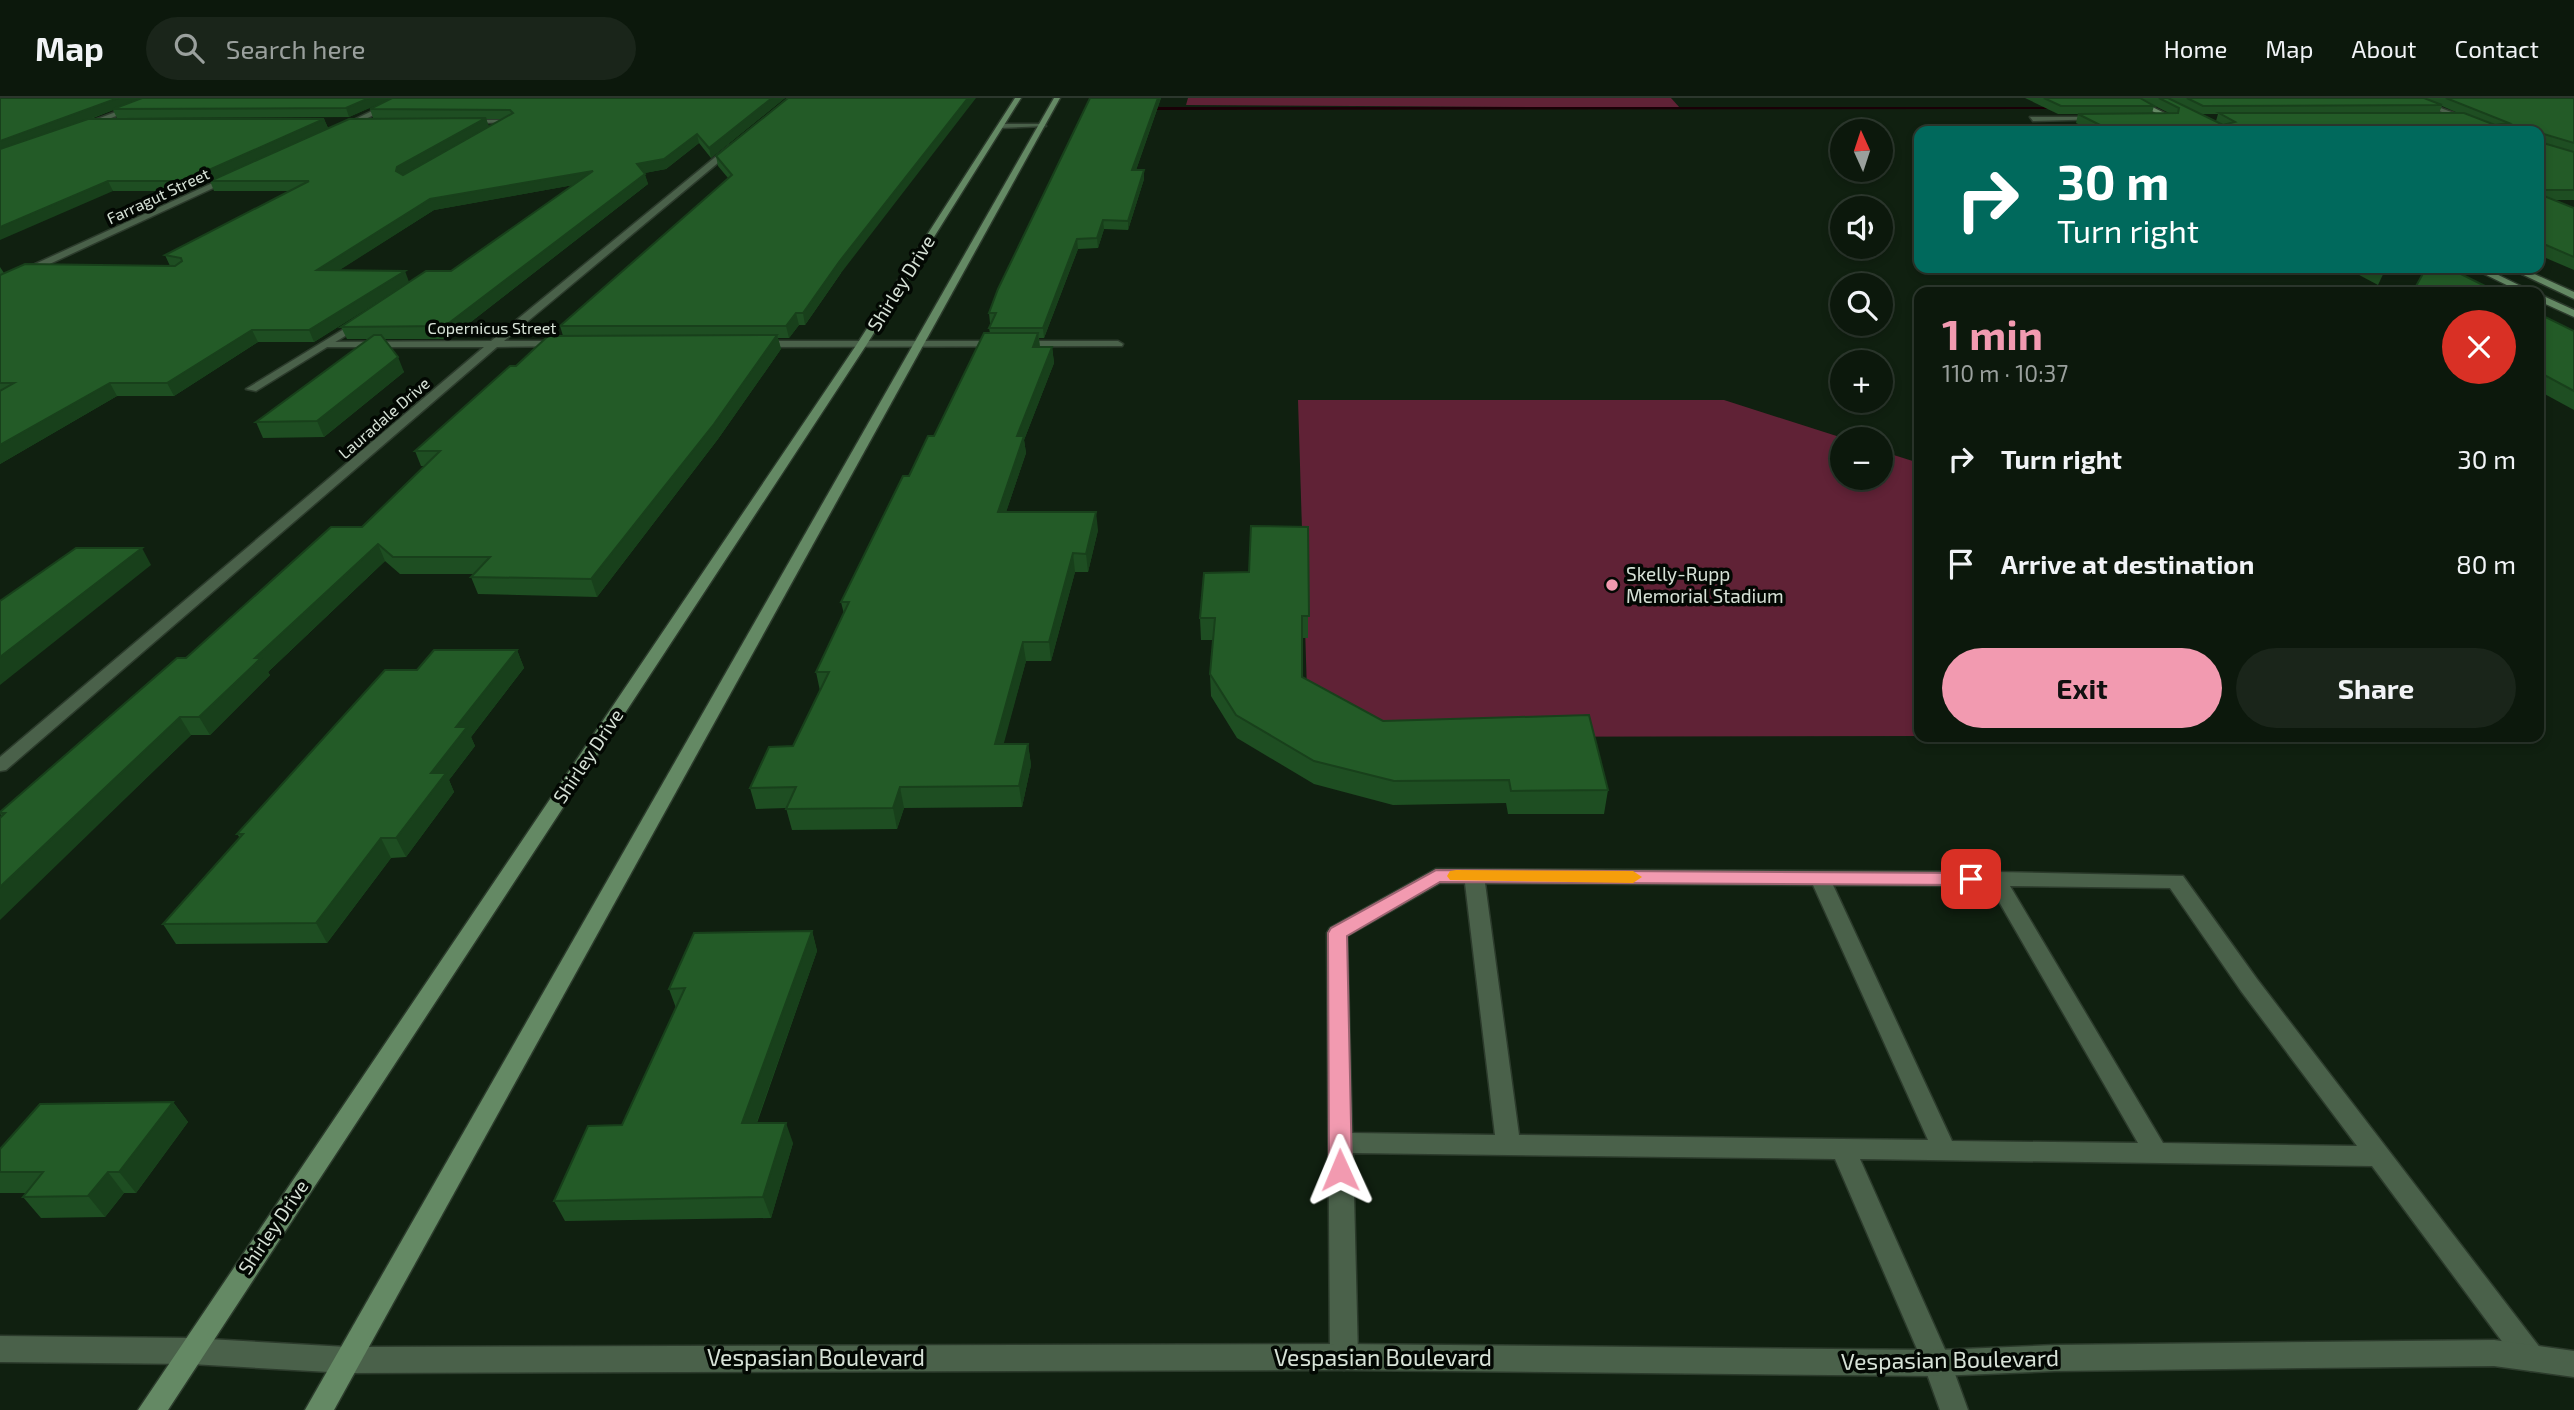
<!DOCTYPE html>
<html lang="en">
<head>
<meta charset="utf-8">
<style>
  :root { --surface:#0c180c; --page:#1a251a; --text:#f1f3f6; --muted:#9aa09d; --line:#2c372d; --accent:#f29ab0 }
  body { margin:0; font-family:"Exo 2",sans-serif; background:var(--page); color:var(--text); height:100vh; display:flex; flex-direction:column; font-size:26px; white-space:nowrap }
  * { box-sizing:border-box; margin:0 }
  p { font-size:23px; color:var(--muted) }
  .icon { flex:none; width:38px; height:38px; fill:none; stroke:currentColor; stroke-width:2; stroke-linecap:round; stroke-linejoin:round }
  .map { position:relative; flex:1; overflow:hidden }
  .details { position:absolute; left:1914px; top:189px; width:630px; height:455px; display:flex; flex-direction:column; background:var(--surface); border-radius:14px; box-shadow:0 4px 10px #0003,0 0 0 2px var(--line) }
  .details>* { flex:none }
  .banner { position:absolute; left:1914px; top:28px; width:630px; height:147px; border-radius:14px; box-shadow:0 4px 10px #0003,0 0 0 2px var(--line); background:#00695c; color:#fff; overflow:hidden }
  .needle { width:46px; rotate:357deg }
  .tools { position:absolute; left:1830px; top:21px; display:grid; gap:14px }
  .tools a { display:grid; place-items:center; width:63px; height:63px; border-radius:50%; background:var(--surface); box-shadow:0 4px 10px #0003,0 0 0 2px var(--line); font-size:35px }
  .pin { position:absolute; display:grid; place-items:center; width:60px; height:60px; color:#fff; margin:-30px; border-radius:14px; box-shadow:0 4px 10px #0006 }
  .me { position:absolute; width:77px; margin:-38px; rotate:359deg; stroke-linejoin:round; filter:drop-shadow(0 0 5px #0008) }
  .turn { display:flex; align-items:center; gap:24px; height:147px; padding:0 28px; font-size:32px }
  .turn .icon { width:91px; height:91px; stroke-width:2.5 }
  .turn b { display:block; font-size:49px; line-height:60px }
  .round { display:grid; place-items:center; flex:none; width:74px; height:74px; border-radius:37px; background:var(--page) }
  .headline { display:flex; align-items:center; justify-content:space-between; height:119px; padding:0 28px }
  h1 { font-size:42px; font-weight:700; line-height:52px; color:var(--accent) }
  .action { display:flex; gap:14px; margin-top:auto; padding:14px 28px }
  .action a { flex:1; height:80px; border-radius:42px; background:var(--accent); color:#111; font-size:28px; font-weight:700; line-height:80px; text-align:center }
  .action a+a { background:var(--page); color:var(--text) }
  ul { padding:0; list-style:none }
  li { display:flex; align-items:center; gap:21px; height:105px; padding:0 28px }
  li div { flex:1 }
  li b { display:block; font-size:26px }
  li em { font-style:normal }
  header { display:flex; align-items:center; gap:42px; box-sizing:border-box; height:98px; padding:0 35px; background:var(--surface); border-bottom:2px solid var(--line) }
  header strong { font-size:33px }
  nav { display:flex; gap:38px; margin-inline-start:auto; font-size:24px }
  .search { width:490px; height:63px; background:var(--page); display:flex; align-items:center; gap:18px; box-sizing:border-box; padding:0 24px; border-radius:38px; color:var(--muted); font-size:26px }
  .map>svg:first-child { display:block }
</style>
</head>
<body>
<header>
<strong>Map</strong>
<div class="search"><svg class="icon" aria-label="search" viewBox="0 0 24 24"><circle cx="10" cy="10" r="6"/><path d="M15 15l6 6"/></svg>Search here</div>
<nav><a>Home</a><a>Map</a><a>About</a><a>Contact</a></nav>
</header>
<div class="map">
<svg width="2574" height="1312" viewBox="0 0 2574 1312">
  <rect width="100%" height="100%" fill="#102010"/>
  <g fill="#602236">
    <path d="M1188,0H1671L1680,10L1186,7Z"/>
    <path d="M1298,302H1724L1846,341H1843V380H1881V353L1919,365L1920,638L1390,639L1307,594Z"/>
  </g>
  <g fill="none" stroke-linecap="round" stroke-linejoin="round">
    <path fill="#190006" fill-rule="evenodd" d="M1137,9H2063L2066,11L1139,12Z"/>
    <g stroke="#2c3b2c" stroke-width="3">
      <g id="lane">
        <path d="M2030,19H2101L2105,21L2033,23Z"/>
        <path d="M362,220L367,223L366,225L256,293L246,291Z"/>
        <path d="M1436,771L1996,774L2183,778L2257,881L2541,1251L2545,1260L2541,1269L2531,1273L2521,1269L2372,1068L1860,1061L1951,1265L1968,1312H1940L1923,1265L1835,1061L1353,1055L1358,1259L1354,1268L1344,1272L1334,1268L1330,1259L1327,835L1330,830ZM1440,785H1465L1495,1037L1352,1035L1347,838ZM1485,785L1813,787L1928,1042L1519,1037ZM1833,787L1990,788L2138,1045L1952,1043ZM2010,788L2170,790L2241,893L2357,1048L2163,1045Z"/>
      </g>
    </g>
    <g stroke="#2c3b2c" stroke-width="3">
      <g id="street">
        <path d="M153,0H162L83,31L76,29Z"/>
        <path d="M399,0H407L344,32L337,30Z"/>
        <path d="M2405,0H2414L2502,33H2492Z"/>
        <path d="M463,22H509L513,24L460,26Z"/>
        <path d="M1001,26H1042L1046,28L998,30Z"/>
        <path d="M730,47L737,49L504,243H563L567,244V248L497,249L6,672L0,673V659L484,249H328L324,248V244L491,243Z"/>
        <path d="M230,77L237,79L0,189V182Z"/>
        <path d="M1118,243L1123,246L1122,248L755,249L750,246L755,243Z"/>
        <path d="M0,1238L191,1240L347,1249L1344,1246L1937,1252L2055,1247L2494,1242L2574,1253V1279L2494,1268L2055,1273L1937,1278L1344,1272L347,1275L191,1266L0,1264Z"/>
      </g>
    </g>
    <g stroke="#2c3b2c" stroke-width="3">
      <g id="secondary">
        <path d="M1015,0H1021L867,246L168,1312H138L857,246Z"/>
        <path d="M1054,0H1060L334,1312H305Z"/>
        <path d="M2126,0H2134L2201,33H2192Z"/>
        <path d="M2472,170H2484L2533,194H2521Z"/>
        <path d="M2509,170H2521L2574,194V201Z"/>
        <path d="M2539,196L2574,212V219L2539,203Z"/>
      </g>
    </g>
    <use href="#lane" fill="#4a614a" fill-rule="evenodd"/>
    <use href="#street" fill="#4a614a" fill-rule="evenodd"/>
    <use href="#secondary" fill="#648964" fill-rule="evenodd"/>
  </g>
  <g fill="#1e4e22" fill-rule="evenodd">
    <path d="M0,0H392L349,19L117,20L113,12L91,21H324L328,30L415,20H373L370,11L392,0H785L711,60L699,45L666,71L644,75L648,86L449,241H384L404,274L324,339L263,340L256,324L369,241H347L341,229L397,192L314,244H258L174,298H117L0,366V169L4,175L170,168L165,157L289,93H214L210,83L188,93H113ZM486,21H503L489,29ZM573,87L451,173L409,184L339,172L434,112Z"/>
    <path d="M1090,0H1161L1136,72L1144,81L1128,132L1104,131L1098,150L1078,151L1044,240H1039L1040,249H1052L1054,265L1024,342L1026,355L1006,414L1098,432L1088,474H1075L1051,563H1026L1003,646H1028L1031,667L1022,709L904,710L897,731L792,732L786,710L756,711L750,690L793,648L820,593L816,574L844,516L841,504L909,378L934,338L990,235L989,230L992,225H990L989,215Z"/>
    <path d="M2025,0H2574V102H2554L2574,110V172L2539,157V33H2092L2076,25L2078,16H2058ZM2151,6L2169,15H2152L2154,8ZM2442,8L2458,15H2439ZM2202,16H2218L2216,23Z"/>
    <path d="M716,58L841,175L805,227H799L789,240H778L781,251L718,341L597,499L478,496L471,479L474,476H400L385,463L268,574L270,577L210,637H191L69,754L1,719L0,714L186,560L362,429L424,368H421L415,353L516,268L563,238L560,228L728,80L718,68Z"/>
    <path d="M2346,170H2386L2378,187Z"/>
    <path d="M2539,216L2574,233V312L2539,293Z"/>
    <path d="M1308,429V540H1302V579L1383,623L1608,692L1604,716H1508L1506,705L1393,707L1314,686L1237,640L1211,598L1210,576L1213,542H1201L1200,520L1249,474Z"/>
    <path d="M517,552L524,570L471,639L475,648L449,682L454,694L406,759L391,760L327,845L176,846L163,826L240,740L237,736L417,572Z"/>
    <path d="M812,833L817,853L757,1025L793,1045L771,1120L565,1123L554,1103L622,1027L676,910L669,891Z"/>
    <path d="M173,1004L188,1024L136,1095H124L105,1119L41,1120L23,1099L26,1095H0V1051Z"/>
  </g>
  <g fill="#18401b">
    <path d="M118,0H146L0,54V43Z"/>
    <path d="M369,0H392L349,19L346,10Z"/>
    <path d="M772,0H785L711,60L709,50Z"/>
    <path d="M968,0H976L841,175L805,227L803,215L839,164Z"/>
    <path d="M1158,0H1161L1133,81L1132,72Z"/>
    <path d="M486,20L489,29L401,79L396,73L397,69Z"/>
    <path d="M324,21L328,30L188,93L184,83Z"/>
    <path d="M697,36L699,45L666,71L640,76L637,66Z"/>
    <path d="M1144,72V81L1128,132V123Z"/>
    <path d="M593,73L596,83L434,112L321,184L317,172L430,101Z"/>
    <path d="M645,76L648,86L449,241L445,228Z"/>
    <path d="M108,83L113,93L0,142V129Z"/>
    <path d="M1103,122L1104,131L1098,150L1097,140Z"/>
    <path d="M1077,141L1078,151L1044,240L1043,230Z"/>
    <path d="M405,173L409,184L314,244L309,232Z"/>
    <path d="M796,215L799,227L789,240L786,228Z"/>
    <path d="M252,232L258,244L174,298L167,285Z"/>
    <path d="M1038,235L1040,251L1033,249Z"/>
    <path d="M777,237L781,251L718,341L597,499L591,481Z"/>
    <path d="M1052,249L1054,265L1024,342L1026,355L1000,432L998,414L1017,338Z"/>
    <path d="M398,259L404,274L324,339L317,323Z"/>
    <path d="M110,285L117,298L0,366V347Z"/>
    <path d="M1096,414L1098,432L1088,474L1086,456Z"/>
    <path d="M378,446L385,463L268,574L270,577L210,637L199,619L255,560Z"/>
    <path d="M142,450L151,467L0,587V559Z"/>
    <path d="M1073,455L1075,474L1051,563L1049,544Z"/>
    <path d="M1023,544L1026,563L998,667L995,646Z"/>
    <path d="M517,552L524,570L471,639L475,648L449,682L454,694L406,759L396,740L456,629Z"/>
    <path d="M180,619L191,637L0,822V789Z"/>
    <path d="M1028,646L1031,667L1022,709L1019,688Z"/>
    <path d="M900,689L904,710L897,731L893,710Z"/>
    <path d="M381,740L391,760L327,845L316,825Z"/>
    <path d="M812,833L817,853L749,1046L742,1025Z"/>
    <path d="M173,1004L188,1024L136,1095L119,1074Z"/>
    <path d="M786,1025L793,1045L771,1120L763,1099Z"/>
    <path d="M108,1074L124,1095L105,1119L88,1098Z"/>
  </g>
  <g fill="#235b27" stroke="#18401b" stroke-width="2">
    <path d="M0,0H118L0,43Z"/>
    <path d="M142,0H369L346,10L113,11Z"/>
    <path d="M392,0H772L709,50L697,36L664,61L637,66L645,76L445,228L341,229L426,173H451L593,73L430,101L317,172L405,173L309,232H252L167,285H110L0,347V293L14,285H0V177L25,166L175,168L182,163L181,160L165,157L309,83H210L349,21L486,20L397,69L396,73L403,77L513,15L510,12L370,11Z"/>
    <path d="M788,0H968L839,164L803,215H796L786,228H560L732,77L716,58Z"/>
    <path d="M1090,0H1158L1132,72H1144L1128,123L1103,122L1097,140L1077,141L1043,230H989L996,215H989L998,191Z"/>
    <path d="M2044,0H2140L2154,8H2061Z"/>
    <path d="M2159,0H2168L2223,27L2235,24L2219,15H2464L2495,27L2509,25L2446,0H2574V45L2544,36L2541,38L2543,45L2574,54V92H2539V33H2112L2078,16L2178,15L2179,10Z"/>
    <path d="M2187,0H2424L2442,7L2203,8Z"/>
    <path d="M88,21H324L184,83H108L0,129V51Z"/>
    <path d="M2539,96L2574,110V159L2539,144Z"/>
    <path d="M2372,170H2386L2383,176Z"/>
    <path d="M2426,170H2449L2497,194H2423L2415,190Z"/>
    <path d="M2539,216L2574,233V293L2539,274Z"/>
    <path d="M984,235H1038L1033,249H1052L1017,338H1024L998,414H1096L1086,456L1073,455L1049,544H1023L995,646H1028L1019,688L900,689L893,710L786,711L796,689L750,690L769,649L793,648L829,574H816L849,504H841L903,378H909L928,338H934Z"/>
    <path d="M374,237H381L398,259L317,323L256,324Z"/>
    <path d="M777,237L714,326L591,481L471,479L490,459H393L378,446L255,560H261L199,619H180L0,789V720L5,715H0V714L177,560H186L331,429H362L440,353H415L510,268H516L548,238Z"/>
    <path d="M1251,428L1308,429L1309,518H1302V579L1383,623L1589,617L1608,692L1511,693L1509,682L1394,683L1314,663L1236,617L1210,576L1215,520H1200L1204,475L1249,474Z"/>
    <path d="M76,450H142L0,559V503Z"/>
    <path d="M434,552H517L456,629H467L431,675H446L396,740H381L316,825L163,826L243,736H237L385,572H417Z"/>
    <path d="M812,833L742,1025H786L763,1099L554,1103L588,1028L622,1027L685,890L669,891L694,835Z"/>
    <path d="M173,1004L119,1074H108L88,1098L23,1099L43,1074H0V1051L40,1006Z"/>
  </g>
  <path fill="#f29ab0" stroke="#9d6472" stroke-width="2" d="M1436,772L1971,775L1980,781L1971,787L1440,784L1347,838L1352,1072L1348,1078L1340,1081L1333,1078L1329,1072L1328,835L1331,830Z"/>
  <path fill="#f59e0b" d="M1456,772L1633,773L1642,779L1633,785L1450,782L1447,778L1450,773Z"/>
  <circle fill="#f29ab0" stroke="#030803" stroke-width="2.5" cx="1612" cy="487" r="7"/>
  <g text-anchor="middle" stroke-width="7" stroke-linejoin="round" paint-order="stroke">
    <g font-size="16" fill="#d7e2d7" stroke="#030803">
      <text transform="translate(158 98) rotate(-25)" y="6">Farragut Street</text>
      <text x="492" y="236">Copernicus Street</text>
      <text transform="translate(384 320) rotate(-41)" y="6">Lauradale Drive</text>
    </g>
    <g font-size="19" fill="#d7e2d7" stroke="#030803">
      <text transform="translate(901 185) rotate(-58)" y="7">Shirley Drive</text>
      <text transform="translate(588 658) rotate(-56)" y="7">Shirley Drive</text>
      <text transform="translate(273 1129) rotate(-56)" y="7">Shirley Drive</text>
    </g>
    <g font-size="19" fill="#d7e2d7" stroke="#030803" text-anchor="start">
      <text x="1626" y="483">Skelly-Rupp<tspan x="1626" dy="22">Memorial Stadium</tspan></text>
    </g>
    <g font-size="23" fill="#d7e2d7" stroke="#030803">
      <text x="816" y="1268">Vespasian Boulevard</text>
      <text x="1383" y="1268">Vespasian Boulevard</text>
      <text transform="translate(1950 1262) rotate(-1)" y="8">Vespasian Boulevard</text>
    </g>
  </g>
</svg>
<div class="tools">
<a><svg class="needle" viewBox="-14 -14 28 28"><path d="M0-13l5 13h-10z" fill="#e53935"/><path d="M0 13l5-13h-10z" fill="#9aa09d"/></svg></a>
<a><svg class="icon" aria-label="sound" viewBox="0 0 24 24"><path d="M4 9h4l5-4v14l-5-4H4zM17 9q2 3 0 6"/></svg></a>
<a><svg class="icon" aria-label="search" viewBox="0 0 24 24"><circle cx="10" cy="10" r="6"/><path d="M15 15l6 6"/></svg></a>
<a>+</a>
<a>−</a>
</div>
<div class="pin" style="left:1971px;top:781px;background:#d93025"><svg class="icon" aria-label="arrive" viewBox="0 0 24 24"><path d="M6 21V4h12l-3 4 3 4H6"/></svg></div>
<svg class="me" style="left:1340px;top:1072px" viewBox="-20 -20 40 40"><path d="M0-17L14 15 0 8-14 15z" fill="#f29ab0" stroke="#fff" stroke-width="4"/></svg>
<div class="banner">
<div class="turn"><svg class="icon" aria-label="right" viewBox="0 0 24 24"><path d="M7 20v-9h11M14 6l5 5-5 5"/></svg><div><b>30 m</b>Turn right</div></div>
</div>
<section class="details">
<div class="headline"><div><h1>1 min</h1><p>110 m · 10:37</p></div><a class="round" style="background:#d93025;color:#fff"><svg class="icon" aria-label="close" viewBox="0 0 24 24"><path d="M6 6l12 12M18 6L6 18"/></svg></a></div>
<ul>
<li><svg class="icon" aria-label="right" viewBox="0 0 24 24"><path d="M7 20v-9h11M14 6l5 5-5 5"/></svg><div><b>Turn right</b></div><em>30 m</em></li>
<li><svg class="icon" aria-label="arrive" viewBox="0 0 24 24"><path d="M6 21V4h12l-3 4 3 4H6"/></svg><div><b>Arrive at destination</b></div><em>80 m</em></li>
</ul>
<div class="action"><a>Exit</a><a>Share</a></div>
</section>
</div>
</body>
</html>
